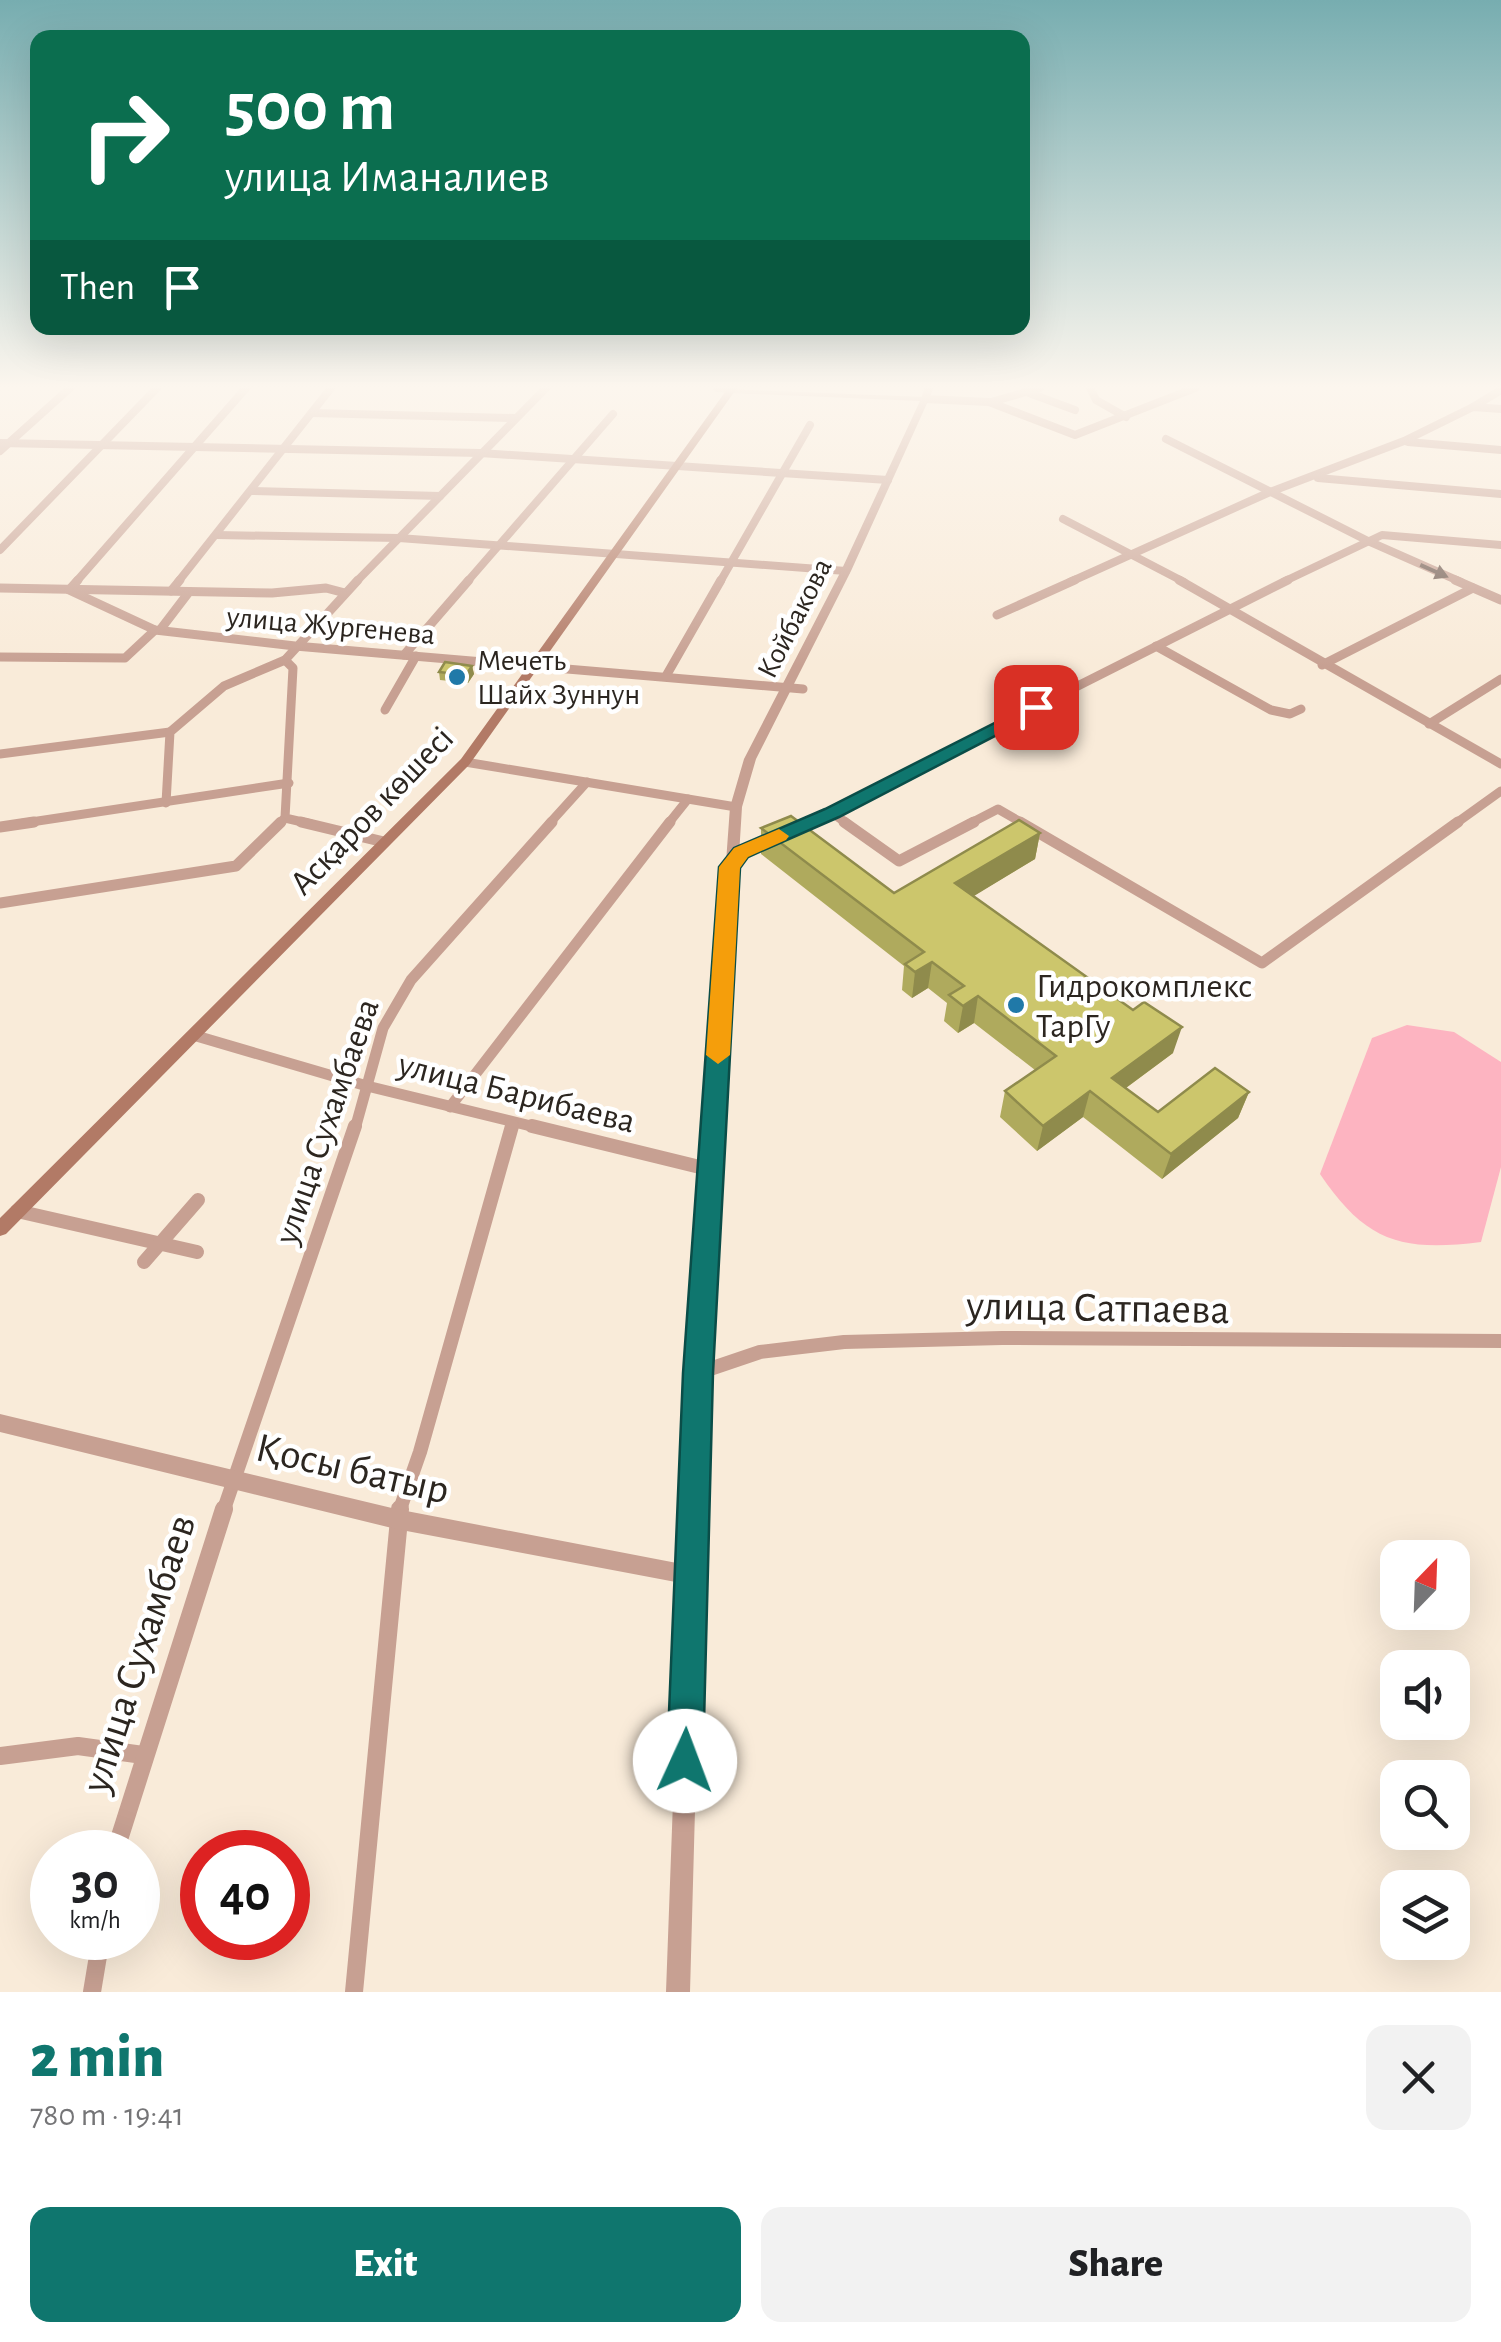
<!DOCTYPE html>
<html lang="en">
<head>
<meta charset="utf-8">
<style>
  :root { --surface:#fff; --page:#f2f2f2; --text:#202124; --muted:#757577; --accent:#0f766e }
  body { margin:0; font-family:"Alegreya Sans",sans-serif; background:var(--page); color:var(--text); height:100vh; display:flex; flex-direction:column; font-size:38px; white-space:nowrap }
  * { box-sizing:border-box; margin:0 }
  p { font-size:32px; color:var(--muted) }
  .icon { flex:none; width:55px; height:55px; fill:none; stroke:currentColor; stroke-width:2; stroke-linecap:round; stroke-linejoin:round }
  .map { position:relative; height:1992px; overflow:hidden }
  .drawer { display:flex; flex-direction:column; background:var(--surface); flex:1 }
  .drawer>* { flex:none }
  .banner { position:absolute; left:30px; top:30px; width:1000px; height:305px; border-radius:20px; box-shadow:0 10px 40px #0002; background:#0b6e4f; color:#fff; overflow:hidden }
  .needle { width:65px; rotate:23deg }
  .buttons { position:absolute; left:1380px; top:1540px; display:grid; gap:20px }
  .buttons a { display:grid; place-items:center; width:90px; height:90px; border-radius:20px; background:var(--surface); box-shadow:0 10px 40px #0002; font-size:50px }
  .speed { position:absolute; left:30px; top:1830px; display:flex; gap:20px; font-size:50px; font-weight:700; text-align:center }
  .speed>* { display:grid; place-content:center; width:130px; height:130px; border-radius:50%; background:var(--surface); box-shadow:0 10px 40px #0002; line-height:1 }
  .speed small { font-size:25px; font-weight:400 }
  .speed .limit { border:15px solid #d22; background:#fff; color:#111 }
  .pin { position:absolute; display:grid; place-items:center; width:85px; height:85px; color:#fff; margin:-42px; border-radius:20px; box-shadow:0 5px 15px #0006 }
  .me { position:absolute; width:110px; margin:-55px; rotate:2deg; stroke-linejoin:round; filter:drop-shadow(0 0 8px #0008) }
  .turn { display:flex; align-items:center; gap:35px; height:210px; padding:0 30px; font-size:45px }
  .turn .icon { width:130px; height:130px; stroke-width:2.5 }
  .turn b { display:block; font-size:70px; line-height:85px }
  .then { display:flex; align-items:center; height:95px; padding:0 30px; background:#0003; gap:20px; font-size:38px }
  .round { display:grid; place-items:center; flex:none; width:105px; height:105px; border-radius:20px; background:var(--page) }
  .summary { display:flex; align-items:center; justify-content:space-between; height:170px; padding:0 30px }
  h1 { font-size:60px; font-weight:800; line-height:75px; color:var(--accent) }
  .button { display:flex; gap:20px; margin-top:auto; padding:20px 30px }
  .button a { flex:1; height:115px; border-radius:20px; background:var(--accent); color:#fff; font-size:40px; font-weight:800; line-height:115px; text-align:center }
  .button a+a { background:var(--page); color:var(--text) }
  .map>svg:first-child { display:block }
</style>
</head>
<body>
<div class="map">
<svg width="1501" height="1992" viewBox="0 0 1501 1992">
  <rect width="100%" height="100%" fill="#f9ebd9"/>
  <path fill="#fdb4c1" d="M1407,1025L1454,1032L1501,1062V1167L1481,1242C1401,1252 1366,1242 1320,1174L1372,1038Z"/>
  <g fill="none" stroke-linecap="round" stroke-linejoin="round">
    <g stroke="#c7a092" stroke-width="8">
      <path d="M717,388L732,389"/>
      <path d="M929,388L925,399L989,402L1075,435L1195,388"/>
      <path d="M1090,388L1096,400L1126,417"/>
      <path d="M1029,393L1075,410"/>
      <path d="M991,402L1040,388"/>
      <path d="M1473,407L1501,390"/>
      <path d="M312,413L515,418"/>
      <path d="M1166,439L1368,541L1461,582"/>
      <path d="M1408,442L1501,450"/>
      <path d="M0,443L480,453L888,480"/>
      <path d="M0,451L70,388"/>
      <path d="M1318,478L1501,494"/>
      <path d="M252,491L440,496"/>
      <path d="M1063,519L1184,582"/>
      <path d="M217,535L399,538L846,571"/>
      <path d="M0,550L157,388"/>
      <path d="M76,582L246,388"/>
      <path d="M178,582L331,388"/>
      <path d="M356,582L546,388"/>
      <path d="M467,582L613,414"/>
      <path d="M720,582L810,425"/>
      <path d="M1070,582L1270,492L1404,441L1473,407L1501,409"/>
      <path d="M1283,582L1382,535L1501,545"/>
    </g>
    <g stroke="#c7a092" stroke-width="9">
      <path d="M78,580L69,590L155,630L295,646L803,689"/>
      <path d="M1179,580L1501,764"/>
      <path d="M1455,580L1501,600"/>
      <path d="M0,588L272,593L326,588L345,593"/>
      <path d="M171,591L180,580"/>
      <path d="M997,615L1075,580"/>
      <path d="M160,630L189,592"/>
      <path d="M1156,646L1271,710L1290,714L1301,709"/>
      <path d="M404,655L469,580"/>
      <path d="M0,657L125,658L155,630"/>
      <path d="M1322,665L1473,588"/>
      <path d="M666,676L721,580"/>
      <path d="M385,710L416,656"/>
      <path d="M1429,724L1501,679"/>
      <path d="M0,754L170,732"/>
      <path d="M465,762L736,807"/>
      <path d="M166,803L170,732L224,686L285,660"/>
      <path d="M832,813L848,824"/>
      <path d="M18,824L289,783"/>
      <path d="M279,824L285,818"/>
      <path d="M311,824L285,818L293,668L285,660L358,580"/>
      <path d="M549,824L587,782"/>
      <path d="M668,824L688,799"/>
      <path d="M804,824L1288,580"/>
      <path d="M969,824L998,809L1024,824"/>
      <path d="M1455,824L1501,791"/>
    </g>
    <g stroke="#c7a092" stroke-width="11">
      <path d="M301,822L384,842"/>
      <path d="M844,822L899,861L974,822"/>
      <path d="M1020,822L1262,963L1458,822"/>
      <path d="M0,827L34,822"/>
      <path d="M791,831L809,822"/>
      <path d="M731,865L741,853L774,838"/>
      <path d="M0,903L236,866L281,822"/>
      <path d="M193,1035L367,1086L543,1129"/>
      <path d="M450,1107L670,822"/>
      <path d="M355,1129L383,1028L411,980L552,822"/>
      <path d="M511,1129L513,1123"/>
    </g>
    <g stroke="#c7a092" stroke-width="14">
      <path d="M532,1126L712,1170"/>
      <path d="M17,1211L197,1252"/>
      <path d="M144,1262L198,1200"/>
      <path d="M698,1373L760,1352L844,1342L1002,1338L1501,1341"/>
      <path d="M223,1512L355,1126"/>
      <path d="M399,1512L420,1452L512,1126"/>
    </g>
    <g stroke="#c7a092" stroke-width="18">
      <path d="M0,1756L78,1746L143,1755"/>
      <path d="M115,1852L224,1509"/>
      <path d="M92,1992L101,1938"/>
      <path d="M354,1992L400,1509"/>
    </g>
    <path fill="#c7a092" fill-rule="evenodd" d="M728,389L925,397L929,399L851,571L756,759L742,807L707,1373L690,1992H666L681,1583L396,1529L0,1432V1414L396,1509L682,1564L689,1373L730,807L744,759L841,571L920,401L731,393L727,391Z"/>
    <path fill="#b27a66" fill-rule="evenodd" d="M728,388H737L469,765L6,1234L0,1236V1218L461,759Z"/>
  </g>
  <g fill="#afaa5d">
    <path d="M472,666L474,674L468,683L440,680L439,672Z"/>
    <path d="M761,828L894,893L1040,833L1035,859L973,896L1173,1053L1126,1088L1158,1112L1249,1092L1238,1118L1162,1179L1083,1117L1037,1151L1000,1117L1005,1091L1035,1070L974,1023L958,1033L944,1021L947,1003L928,988L912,998L902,990L904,966L761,854Z"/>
  </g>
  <g fill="#8f8b4c">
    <path d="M472,666L474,674L468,683L466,675Z"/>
    <path d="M1040,833L1035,859L951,910L955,883Z"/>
    <path d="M932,962L928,988L912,998L915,972Z"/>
    <path d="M978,996L974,1023L958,1033L963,1006Z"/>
    <path d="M1182,1027L1173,1053L1104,1104L1112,1078Z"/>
    <path d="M1090,1091L1083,1117L1037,1151L1043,1126Z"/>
    <path d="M1249,1092L1238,1118L1162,1179L1171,1154Z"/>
  </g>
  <g fill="#ccc66c" stroke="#8f8b4c" stroke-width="2.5">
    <path d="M445,662L472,666L466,675L439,672Z"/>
    <path d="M791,816L894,893L1019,820L1040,833L955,883L1133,1010L1144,1002L1182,1027L1112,1078L1158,1112L1215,1068L1249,1092L1171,1154L1090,1091L1043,1126L1005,1091L1056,1056L978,996L963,1006L949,995L964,986L932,962L915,972L905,964L924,952L761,828Z"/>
  </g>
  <defs><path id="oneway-solid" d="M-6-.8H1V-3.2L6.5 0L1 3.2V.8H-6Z" transform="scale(2.5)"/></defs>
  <use fill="#725d53" href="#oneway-solid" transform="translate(1434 571) rotate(24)"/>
  <linearGradient id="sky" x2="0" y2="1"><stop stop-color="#77adb0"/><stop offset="0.58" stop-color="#fcf6ee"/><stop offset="1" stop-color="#fcf6ee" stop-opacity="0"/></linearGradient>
  <rect width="1501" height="667" fill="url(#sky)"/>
  <path fill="#0f766e" stroke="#0a4d48" stroke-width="2.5" d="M1036,702L1045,707L1043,711L839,817L748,857L740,868L713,1373L703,1761L698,1773L685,1779L673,1773L667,1761L683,1373L719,867L734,848L825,809Z"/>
  <path fill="#f59e0b" d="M779,829L789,836L786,840L748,857L740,868L730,1055L718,1064L706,1055L719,867L734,848Z"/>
  <g fill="#2079a8" stroke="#fff" stroke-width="4">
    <circle cx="457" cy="677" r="10"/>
    <circle cx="1016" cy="1005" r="10"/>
  </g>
  <g text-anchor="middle" stroke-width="9" stroke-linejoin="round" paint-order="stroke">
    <g font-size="30" fill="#2c2620" stroke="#fff">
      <text transform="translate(794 618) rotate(-63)" y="10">Койбакова</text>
      <text transform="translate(331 625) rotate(5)" y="10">улица Жургенева</text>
    </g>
    <g font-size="30" fill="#2c2620" stroke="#fff" text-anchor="start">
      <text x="477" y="670">Мечеть<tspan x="477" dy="34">Шайх Зуннун</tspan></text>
    </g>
    <g font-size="35" fill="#2c2620" stroke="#fff">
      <text transform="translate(371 810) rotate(-46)" y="12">Асқаров көшесі</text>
      <text transform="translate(517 1092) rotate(14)" y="12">улица Барибаева</text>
      <text transform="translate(326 1121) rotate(-71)" y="12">улица Сухамбаева</text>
    </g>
    <g font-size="35" fill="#2c2620" stroke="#fff" text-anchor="start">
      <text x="1036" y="997">Гидрокомплекс<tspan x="1036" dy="40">ТарГу</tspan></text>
    </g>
    <g font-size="42" fill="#2c2620" stroke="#fff">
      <text transform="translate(1098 1306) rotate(1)" y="15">улица Сатпаева</text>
      <text transform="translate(353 1467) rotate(13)" y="15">Қосы батыр</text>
      <text transform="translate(137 1653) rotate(-72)" y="15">улица Сухамбаев</text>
    </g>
  </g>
</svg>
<div class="buttons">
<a><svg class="needle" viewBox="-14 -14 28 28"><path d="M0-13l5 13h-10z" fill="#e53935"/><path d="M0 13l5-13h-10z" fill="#757577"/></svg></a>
<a><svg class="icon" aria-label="sound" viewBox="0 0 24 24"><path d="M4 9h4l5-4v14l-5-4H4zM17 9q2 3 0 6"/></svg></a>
<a><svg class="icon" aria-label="search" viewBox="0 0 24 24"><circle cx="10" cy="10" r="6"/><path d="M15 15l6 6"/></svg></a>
<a><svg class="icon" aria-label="layers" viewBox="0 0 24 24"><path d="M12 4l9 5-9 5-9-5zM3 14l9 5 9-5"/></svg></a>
</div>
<div class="speed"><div>30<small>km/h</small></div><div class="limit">40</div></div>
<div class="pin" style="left:1036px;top:707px;background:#d93025"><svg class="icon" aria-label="arrive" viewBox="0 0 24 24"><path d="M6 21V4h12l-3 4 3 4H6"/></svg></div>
<svg class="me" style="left:685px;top:1761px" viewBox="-20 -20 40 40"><circle r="19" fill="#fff"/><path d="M0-13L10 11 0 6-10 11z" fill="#0f766e"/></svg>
<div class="banner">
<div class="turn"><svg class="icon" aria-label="right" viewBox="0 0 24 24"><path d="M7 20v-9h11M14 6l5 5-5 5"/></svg><div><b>500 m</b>улица Иманалиев</div></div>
<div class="then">Then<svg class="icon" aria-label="arrive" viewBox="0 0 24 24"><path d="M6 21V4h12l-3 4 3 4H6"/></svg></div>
</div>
</div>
<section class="drawer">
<div class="summary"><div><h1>2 min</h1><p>780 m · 19:41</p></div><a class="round"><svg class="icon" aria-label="close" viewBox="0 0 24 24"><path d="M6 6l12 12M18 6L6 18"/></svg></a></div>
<div class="button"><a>Exit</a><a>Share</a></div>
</section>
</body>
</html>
